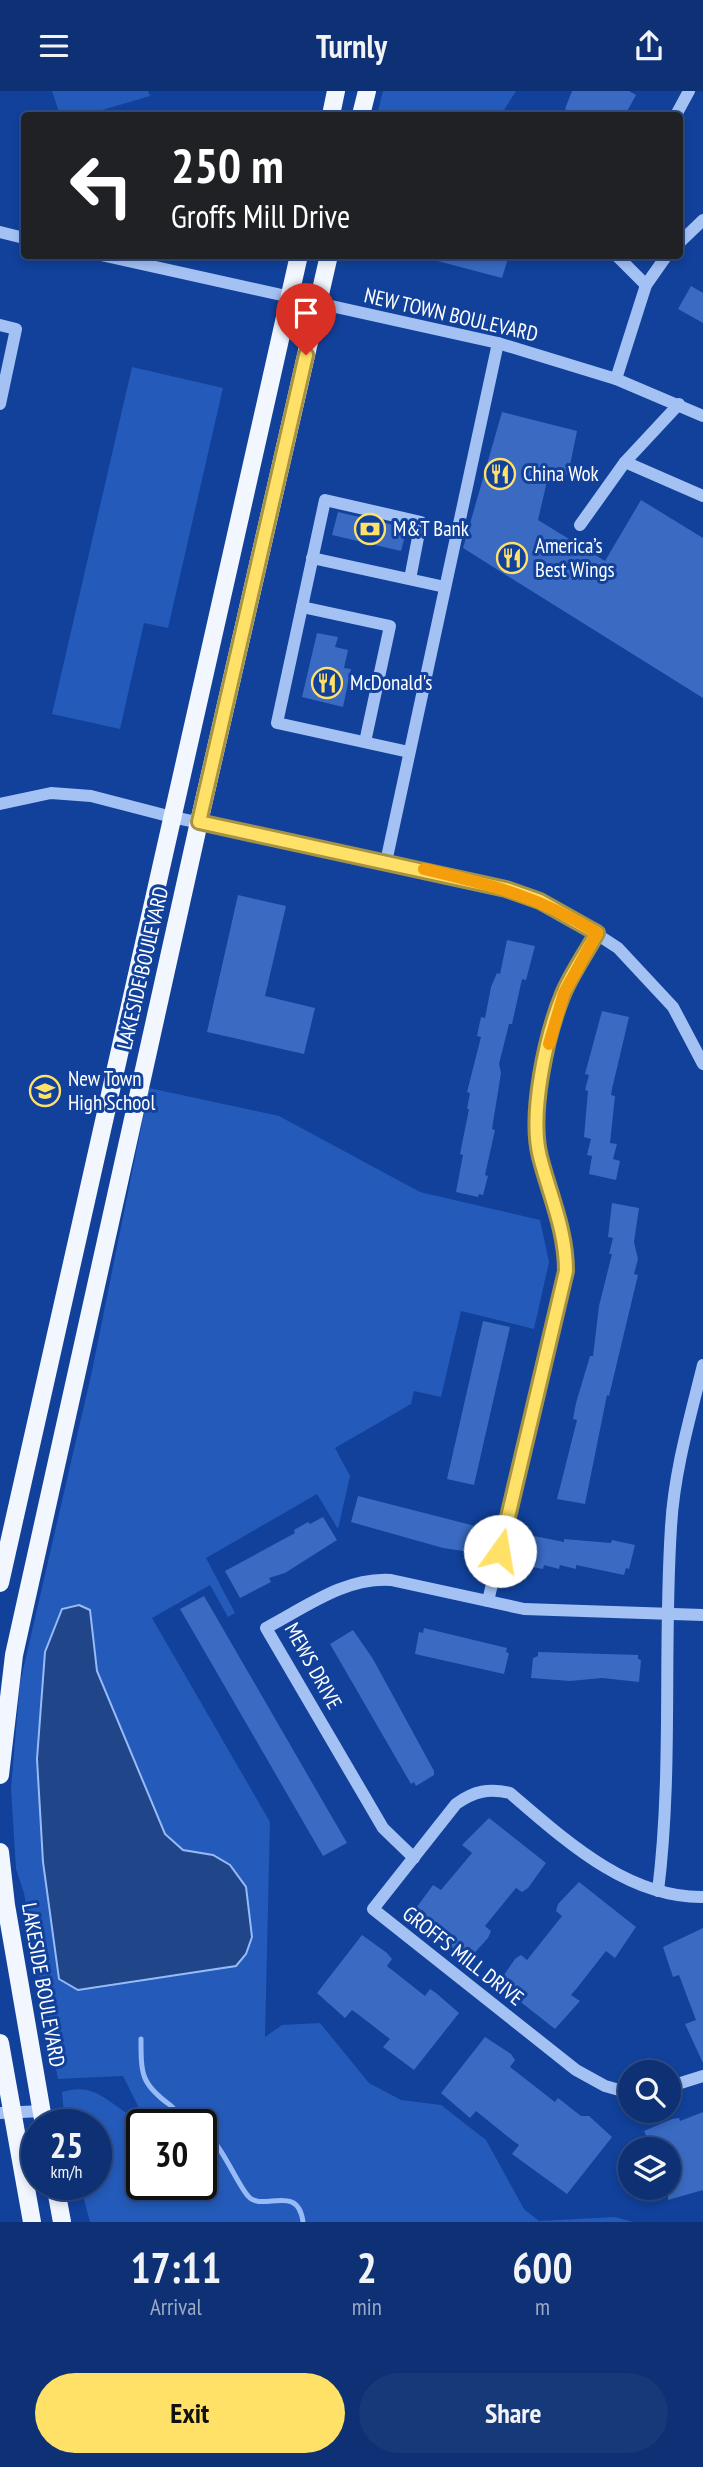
<!DOCTYPE html>
<html lang="en">
<head>
<meta charset="utf-8">
<style>
  :root { --surface:#0d3174; --page:#163979; --text:#f1f3f6; --muted:#9aa9c5; --line:#2d4c86; --accent:#ffe168 }
  body { margin:0; font-family:"PT Sans Narrow",sans-serif; background:var(--page); color:var(--text); height:100vh; display:flex; flex-direction:column; font-size:26px; white-space:nowrap }
  * { box-sizing:border-box; margin:0 }
  p { font-size:23px; color:var(--muted) }
  .icon { flex:none; width:38px; height:38px; fill:none; stroke:currentColor; stroke-width:2; stroke-linecap:round; stroke-linejoin:round }
  .map { position:relative; height:2131px; overflow:hidden }
  .details { display:flex; flex-direction:column; background:var(--surface); flex:1 }
  .details>* { flex:none }
  .banner { position:absolute; left:21px; top:21px; width:662px; height:147px; border-radius:7px; box-shadow:0 4px 10px #0003,0 0 0 2px var(--line); background:#202124; color:#fff; overflow:hidden }
  .controls { position:absolute; left:618px; top:1969px; display:grid; gap:14px }
  .controls a { display:grid; place-items:center; width:63px; height:63px; border-radius:50%; background:var(--surface); box-shadow:0 4px 10px #0003,0 0 0 2px var(--line); font-size:35px }
  .speed { position:absolute; left:21px; top:2018px; display:flex; gap:14px; font-size:35px; font-weight:700; text-align:center }
  .speed>* { display:grid; place-content:center; width:91px; height:91px; border-radius:50%; background:var(--surface); box-shadow:0 4px 10px #0003,0 0 0 2px var(--line); line-height:1 }
  .speed small { font-size:18px; font-weight:400 }
  .speed .limit { border:4px solid #111; border-radius:10px; background:#fff; color:#111 }
  .pin { position:absolute; display:grid; place-items:center; width:60px; height:60px; color:#fff; margin:-72px -30px; border-radius:50% 50% 50% 0; rotate:-45deg; box-shadow:0 0 7px #0007 }
  .pin .icon { rotate:45deg }
  .me { position:absolute; width:77px; margin:-38px; rotate:13deg; stroke-linejoin:round; filter:drop-shadow(0 0 5px #0008) }
  .turn { display:flex; align-items:center; gap:24px; height:147px; padding:0 35px; font-size:32px }
  .turn .icon { width:91px; height:91px; stroke-width:2.5 }
  .turn b { display:block; font-size:49px; line-height:60px }
  .eta { display:flex; justify-content:space-evenly; align-items:center; height:119px; text-align:center }
  .eta b { font-size:42px; font-weight:700; line-height:49px }
  .action { display:flex; gap:14px; margin-top:auto; padding:14px 35px }
  .action a { flex:1; height:80px; border-radius:42px; background:var(--accent); color:#111; font-size:28px; font-weight:700; line-height:80px; text-align:center }
  .action a+a { background:var(--page); color:var(--text) }
  header { display:flex; justify-content:space-between; align-items:center; height:91px; padding:0 35px; background:var(--surface); font-size:32px; font-weight:700 }
  .map>svg:first-child { display:block }
</style>
</head>
<body>
<header><svg class="icon" aria-label="menu" viewBox="0 0 24 24"><path d="M4 6h16M4 12h16M4 18h16"/></svg>Turnly<svg class="icon" aria-label="share" viewBox="0 0 24 24"><path d="M12 15V3M7 8l5-5 5 5M5 13v7h14v-7"/></svg></header>
<div class="map">
<svg width="703" height="2131" viewBox="0 0 703 2131">
  <rect width="100%" height="100%" fill="#11419b"/>
  <g fill="#245ab9" fill-rule="evenodd">
    <path d="M52,0H148L150,5L85,24H60Z"/>
    <path d="M383,0H516L501,24H377Z"/>
    <path d="M132,276L223,297L168,537L144,532L120,638L52,623Z"/>
    <path d="M149,997L279,1025L420,1101L540,1129L549,1171L534,1238L461,1220L441,1306L414,1300L411,1313L335,1357L350,1385L338,1438L317,1403L206,1467L235,1522L228,1526L210,1494L152,1527L270,1731L265,1946L282,1934L320,1932L369,1992L401,2009L441,2014L486,2049L524,2118L539,2130L615,2126L633,2131H90L80,2093H96V2034L65,2033L62,2001C101,1989 111,2020 146,2031L123,1985L58,1988L24,1802L16,1778L11,1697L20,1592L92,1280ZM142,2034H201V2093H142Z"/>
  </g>
  <path fill="#214589" stroke="#96bbf7" stroke-width="2" d="M79,1514L90,1519L97,1580L165,1743L183,1759L213,1764L230,1774L246,1796L252,1846L246,1863L236,1875L78,1899L59,1888L43,1771L37,1668L45,1561L62,1518Z"/>
  <g fill="none" stroke-linecap="round" stroke-linejoin="round">
    <g stroke="#96bbf7" stroke-width="5">
      <path d="M141,1948C141,1983 141,1993 170,2014C177,2019 179,2028 187,2034"/>
      <path d="M201,2040C219,2046 235,2090 248,2105C262,2122 298,2091 303,2131"/>
    </g>
  </g>
  <g fill="#3a6ac2">
    <path d="M572,0H629L636,4L625,24H576L565,18Z"/>
    <path d="M430,164H509L502,187L430,168Z"/>
    <path d="M691,195L703,202V232L678,218Z"/>
    <path d="M502,321L577,340L568,384L559,381L557,388L548,386L538,429L605,470L641,409L703,447V607L463,457Z"/>
    <path d="M338,421L407,437L401,460L332,444Z"/>
    <path d="M317,542L338,546L335,556L348,559L344,577L351,578L343,616L302,606Z"/>
    <path d="M238,804L286,815L265,905L315,917L304,963L207,941Z"/>
    <path d="M507,849L535,855L526,889L522,888L512,933H509L499,973L501,982L492,1038L495,1039L485,1084L488,1085L483,1104L479,1103L478,1106L456,1101L463,1064L460,1063L469,1018H467L470,1002L467,1001L481,946L477,945L481,926L485,927L491,896L497,882L500,883Z"/>
    <path d="M602,920L629,926L612,998L611,1004L615,1005L610,1052L617,1053L613,1068L620,1070L616,1089L589,1083L592,1065L587,1064L591,1048L584,1046L588,1000L585,999L589,984L585,983Z"/>
    <path d="M612,1112L639,1117L634,1151L638,1168L634,1183L638,1184L609,1305L607,1304L585,1413L557,1408L577,1329L573,1328L576,1312L590,1265H593L599,1215L612,1163H609L613,1147L608,1146Z"/>
    <path d="M483,1230L510,1236L474,1394L447,1388Z"/>
    <path d="M358,1405L483,1437L476,1462L443,1457L351,1431Z"/>
    <path d="M323,1426L337,1449L285,1482L269,1487L271,1491L240,1507L225,1480L295,1442L294,1439L308,1431L310,1433Z"/>
    <path d="M534,1445L564,1451V1448L611,1452L612,1449L635,1454L629,1478L626,1477L624,1484L576,1474V1478L560,1474L559,1478L544,1474L543,1478L527,1475Z"/>
    <path d="M204,1505L347,1752L323,1765L180,1518Z"/>
    <path d="M424,1537L507,1557L506,1561L509,1562L504,1583L415,1563L419,1541L423,1542Z"/>
    <path d="M353,1539L373,1568L434,1680V1684L416,1695L414,1691L411,1693L330,1553Z"/>
    <path d="M538,1561L638,1564V1568L641,1569L639,1591L602,1587L570,1590L531,1587L533,1567L538,1565Z"/>
    <path d="M489,1727L546,1772L528,1797L522,1801L516,1797L485,1835L491,1840L488,1847L468,1869L411,1824L433,1794L441,1799L472,1762L462,1754Z"/>
    <path d="M579,1791L636,1836L615,1867L606,1860L577,1897L571,1904L580,1910L555,1938L498,1893L515,1868L521,1864L527,1869L562,1825L556,1820L558,1813Z"/>
    <path d="M703,1837V1972L685,1933L696,1929L679,1884L673,1886L663,1856Z"/>
    <path d="M362,1844L387,1862L392,1868L387,1875L425,1905L430,1898L436,1902L459,1922L414,1979L383,1956L390,1948L359,1924L352,1919L345,1927L317,1902Z"/>
    <path d="M485,1946L511,1963L515,1969L510,1976L555,2011L558,2007L581,2025H589L612,2046L567,2103L512,2063L519,2054L512,2049L476,2020L470,2027L441,2002Z"/>
    <path d="M703,2021V2099L668,2109V2058H653L644,2040L672,2028L679,2027L680,2030Z"/>
  </g>
  <g fill="none" stroke-linecap="round" stroke-linejoin="round">
    <g stroke="#a4c1f4" stroke-width="12">
      <path d="M676,24L689,0"/>
      <path d="M0,141L24,147"/>
      <path d="M679,152L703,129"/>
      <path d="M101,164L498,252L616,288L703,325"/>
      <path d="M616,164L646,194"/>
      <path d="M0,234L16,238L0,313"/>
      <path d="M616,288L646,194L667,164"/>
      <path d="M625,371L703,405"/>
      <path d="M580,434L625,371L679,313"/>
      <path d="M312,467L445,496"/>
      <path d="M302,516L390,535L365,651"/>
      <path d="M409,661L277,632L325,409L421,431L410,488"/>
      <path d="M0,713L51,702L91,705L172,726L418,777L506,798L540,810L566,823L618,857L673,916L703,973"/>
      <path d="M386,771L498,252"/>
      <path d="M488,1510L566,1180C566,1139 550,1105 540,1066C529,1022 546,945 563,904C572,883 586,862 597,843"/>
      <path d="M414,1767L383,1737L266,1537C306,1516 345,1486 391,1489L524,1518L703,1524"/>
      <path d="M658,1800C673,1679 663,1558 671,1436C674,1381 690,1327 703,1274"/>
      <path d="M668,1996L703,1985"/>
      <path d="M630,2002L605,1995L576,1979L373,1818L456,1713C474,1700 489,1697 510,1702C565,1749 627,1807 703,1806"/>
      <path d="M0,2022L42,2020"/>
    </g>
    <g stroke="#f2f6ff" stroke-width="18">
      <path d="M331,24L336,0"/>
      <path d="M361,24L367,0"/>
      <path d="M0,1492L299,164"/>
      <path d="M0,1684L14,1564L199,731L329,164"/>
      <path d="M0,1761L6,1814L44,2034"/>
      <path d="M0,1952L32,2131"/>
      <path d="M55,2093L62,2131"/>
    </g>
  </g>
  <g fill="none" stroke-linecap="round" stroke-linejoin="round">
    <g stroke="#a69244" stroke-width="18">
      <path id="route" d="M306,264L199,731L506,798L540,810L597,842C586,862 572,882 563,903C546,945 529,1023 540,1066C550,1105 566,1139 566,1180L500,1460"/>
    </g>
    <use href="#route" stroke="#ffe168" stroke-width="12"/>
    <path stroke="#f59e0b" stroke-width="12" d="M424,778C491,794 538,805 597,842L564,902L549,953"/>
  </g>
  <defs>
    <g id="restaurant-ring" transform="scale(1.575)"><circle r="9.5" fill="#11419b" stroke="#ffe168" stroke-width="1.5"/><path d="M-5-6h1v4h1v-4h1v4h1v-4h1v5L-1.5 .5V6h-2V.5L-5-1ZM5-6V6H3V1.5H1.5Q1.5-4 5-6Z" fill="#ffe168"/></g>
    <g id="bank-ring" transform="scale(1.575)"><circle r="9.5" fill="#11419b" stroke="#ffe168" stroke-width="1.5"/><path d="M-6-4H6V4H-6ZM0-2.3a2.3 2.3 0 1 0 0 4.6a2.3 2.3 0 1 0 0-4.6Z" fill="#ffe168"/></g>
    <g id="school-ring" transform="scale(1.575)"><circle r="9.5" fill="#11419b" stroke="#ffe168" stroke-width="1.5"/><path d="M0-5L7-2L0 1L-7-2ZM-4 1L0 2.5L4 1V4Q0 6-4 4Z" fill="#ffe168"/></g>
  </defs>
  <g fill-rule="evenodd">
    <use href="#restaurant-ring" x="500" y="383"/>
    <use href="#bank-ring" x="370" y="438"/>
    <use href="#restaurant-ring" x="512" y="467"/>
    <use href="#restaurant-ring" x="327" y="592"/>
    <use href="#school-ring" x="45" y="1000"/>
  </g>
  <g text-anchor="middle" stroke-width="6" stroke-linejoin="round" paint-order="stroke">
    <g font-size="21" fill="#fff" stroke="#11419b">
      <text transform="translate(451 224) rotate(13)" y="7">NEW TOWN BOULEVARD</text>
      <text transform="translate(143 877) rotate(-77)" y="7">LAKESIDE BOULEVARD</text>
      <text transform="translate(313 1575) rotate(61)" y="7">MEWS DRIVE</text>
      <text transform="translate(463 1865) rotate(38)" y="7">GROFFS MILL DRIVE</text>
      <text transform="translate(43 1894) rotate(80)" y="7">LAKESIDE BOULEVARD</text>
    </g>
    <g font-size="21" fill="#fff" stroke="#11419b" text-anchor="start">
      <text x="523" y="390">China Wok</text>
      <text x="393" y="445">M&amp;T Bank</text>
      <text x="535" y="462">America’s<tspan x="535" dy="24">Best Wings</tspan></text>
      <text x="350" y="599">McDonald's</text>
      <text x="68" y="995">New Town<tspan x="68" dy="24">High School</tspan></text>
    </g>
  </g>
</svg>
<div class="controls">
<a><svg class="icon" aria-label="search" viewBox="0 0 24 24"><circle cx="10" cy="10" r="6"/><path d="M15 15l6 6"/></svg></a>
<a><svg class="icon" aria-label="layers" viewBox="0 0 24 24"><path d="M12 4l9 5-9 5-9-5zM3 14l9 5 9-5"/></svg></a>
</div>
<div class="speed"><div>25<small>km/h</small></div><div class="limit">30</div></div>
<div class="pin" style="left:306px;top:264px;background:#d93025"><svg class="icon" aria-label="arrive" viewBox="0 0 24 24"><path d="M6 21V4h12l-3 4 3 4H6"/></svg></div>
<svg class="me" style="left:500px;top:1460px" viewBox="-20 -20 40 40"><circle r="19" fill="#fff"/><path d="M0-13L10 11 0 6-10 11z" fill="#ffe168"/></svg>
<div class="banner">
<div class="turn"><svg class="icon" aria-label="left" viewBox="0 0 24 24"><path d="M17 20v-9H6M10 6l-5 5 5 5"/></svg><div><b>250 m</b>Groffs Mill Drive</div></div>
</div>
</div>
<section class="details">
<div class="eta">
<div><b>17:11</b><p>Arrival</p></div>
<div><b>2</b><p>min</p></div>
<div><b>600</b><p>m</p></div>
</div>
<div class="action"><a>Exit</a><a>Share</a></div>
</section>
</body>
</html>
